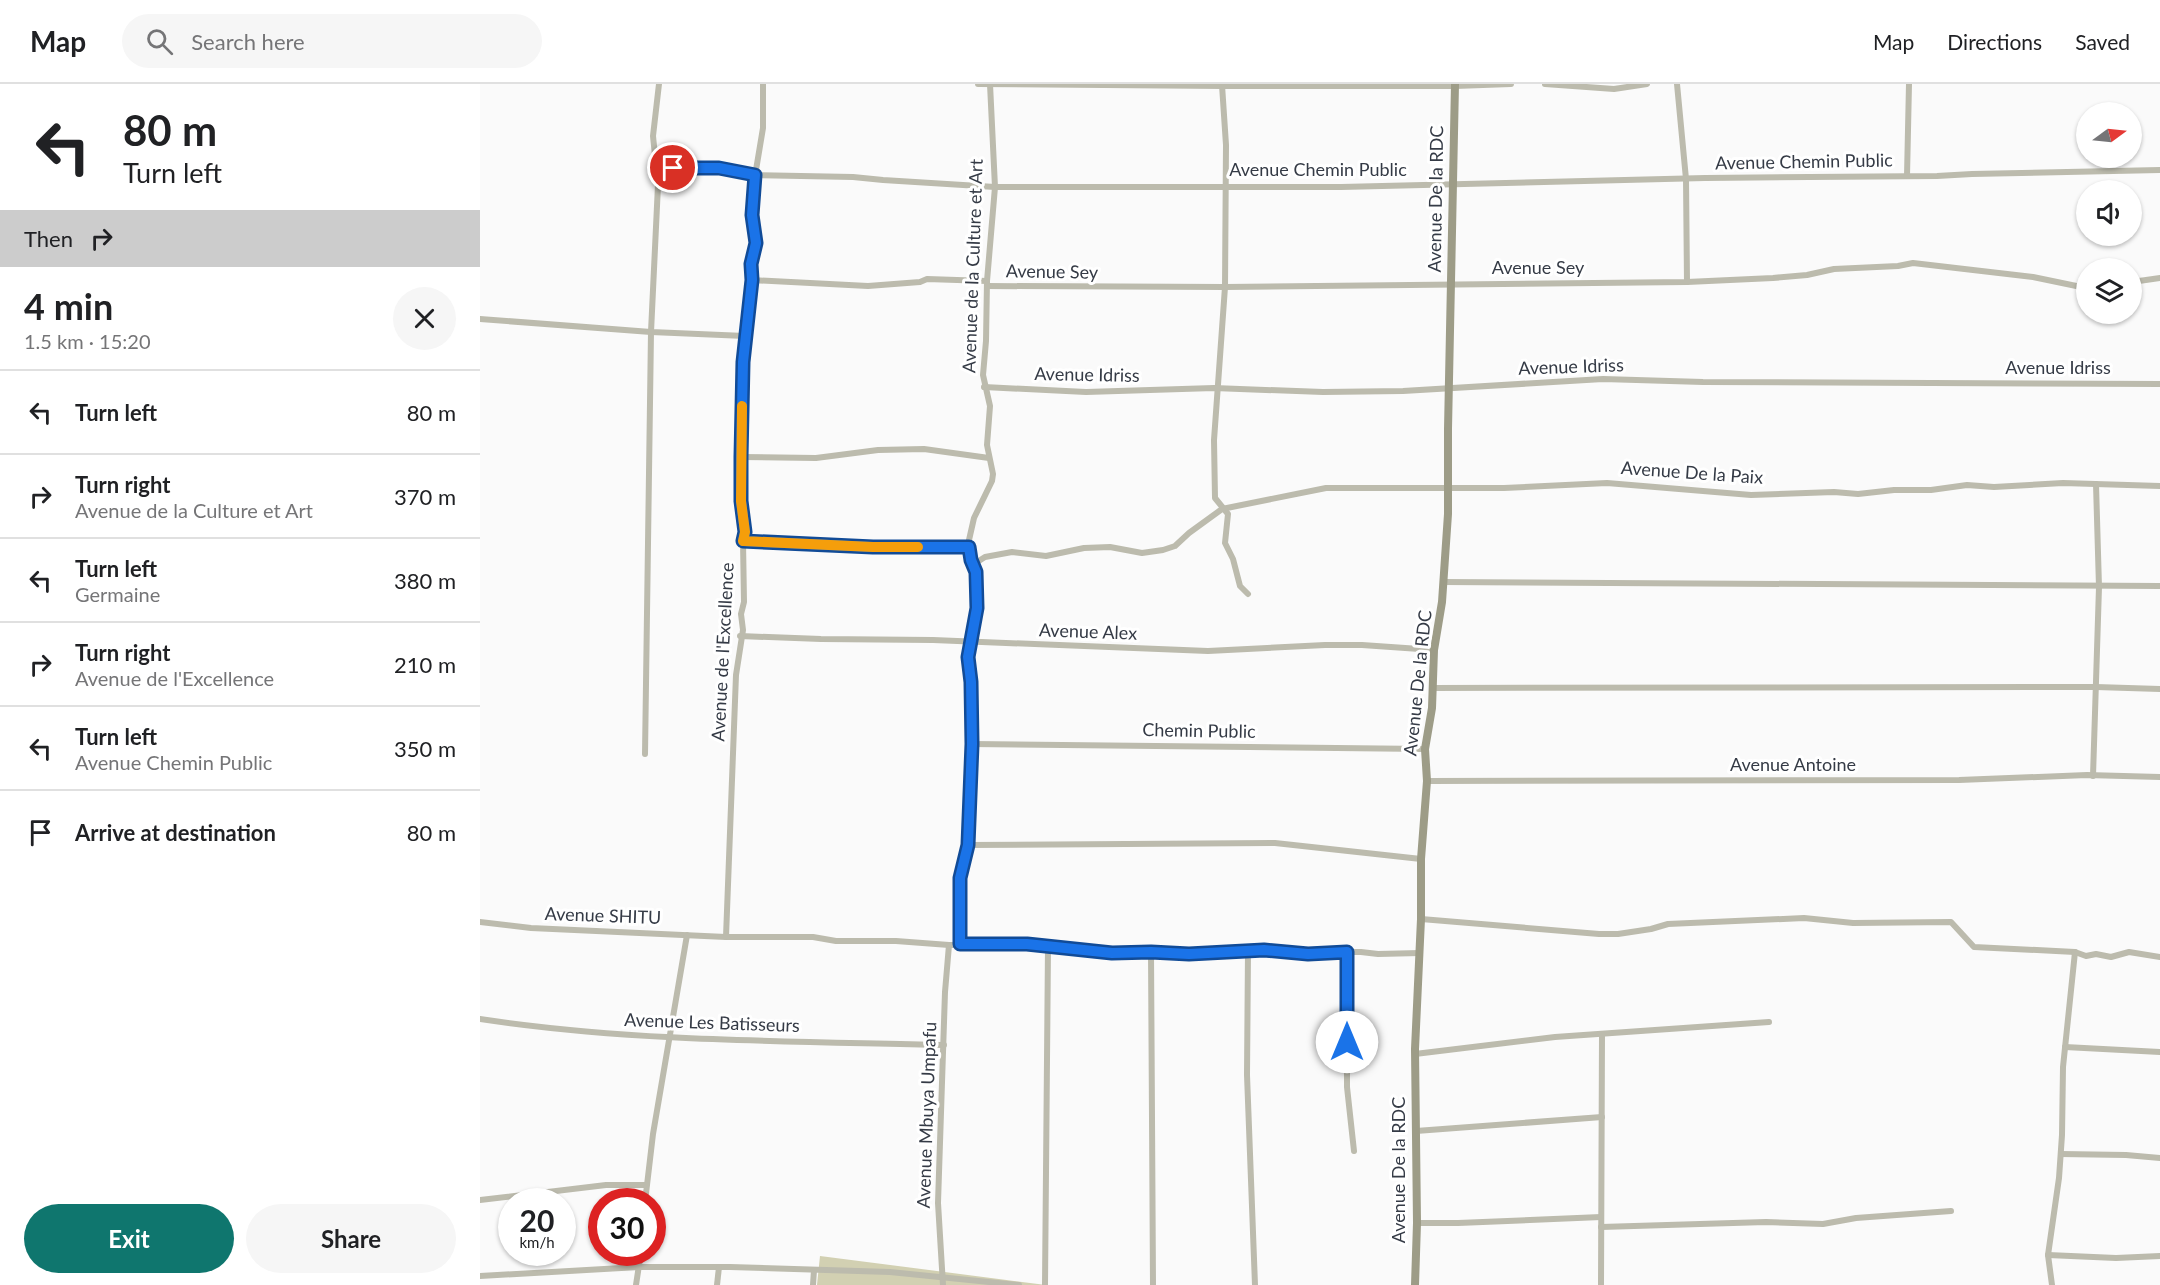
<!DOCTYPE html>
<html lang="en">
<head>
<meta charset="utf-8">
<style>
  :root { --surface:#fff; --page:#f6f6f6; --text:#202124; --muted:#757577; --line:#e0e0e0; --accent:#0f766e }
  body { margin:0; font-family:Lato,sans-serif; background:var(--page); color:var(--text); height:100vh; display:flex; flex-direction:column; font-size:22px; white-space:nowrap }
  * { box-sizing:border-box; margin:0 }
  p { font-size:20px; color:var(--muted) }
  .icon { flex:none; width:33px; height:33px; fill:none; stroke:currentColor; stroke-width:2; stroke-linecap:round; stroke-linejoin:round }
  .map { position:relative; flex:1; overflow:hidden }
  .drawer { display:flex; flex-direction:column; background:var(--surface); width:480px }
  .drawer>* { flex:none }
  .top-card { background:#fff; color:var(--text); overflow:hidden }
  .needle { width:39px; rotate:75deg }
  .tools { position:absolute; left:1596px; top:18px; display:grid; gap:12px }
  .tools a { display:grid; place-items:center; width:66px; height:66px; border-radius:50%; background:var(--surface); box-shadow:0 2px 4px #0004; font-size:30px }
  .speed { position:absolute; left:18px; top:1104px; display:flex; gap:12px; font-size:30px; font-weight:700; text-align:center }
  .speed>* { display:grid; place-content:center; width:78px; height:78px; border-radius:50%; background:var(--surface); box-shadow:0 2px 4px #0004; line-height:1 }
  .speed small { font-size:15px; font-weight:400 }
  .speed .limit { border:9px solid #d22; background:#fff; color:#111 }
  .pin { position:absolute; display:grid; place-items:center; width:51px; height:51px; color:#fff; margin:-26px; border:3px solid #fff; border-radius:50%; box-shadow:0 2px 6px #0007 }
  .me { position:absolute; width:66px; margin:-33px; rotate:0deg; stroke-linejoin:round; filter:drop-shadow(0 0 4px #0008) }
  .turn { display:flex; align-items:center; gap:21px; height:126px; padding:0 24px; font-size:27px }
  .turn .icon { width:78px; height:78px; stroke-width:2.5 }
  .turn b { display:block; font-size:42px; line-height:51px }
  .then { display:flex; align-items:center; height:57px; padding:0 24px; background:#0003; gap:12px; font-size:22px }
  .round { display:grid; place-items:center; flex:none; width:63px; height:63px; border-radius:32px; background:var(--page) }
  .head { display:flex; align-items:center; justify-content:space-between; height:102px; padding:0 24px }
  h1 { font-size:36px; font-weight:700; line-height:45px }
  .action { display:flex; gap:12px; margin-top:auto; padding:12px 24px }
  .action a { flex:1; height:69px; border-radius:36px; background:var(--accent); color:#fff; font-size:24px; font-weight:700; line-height:69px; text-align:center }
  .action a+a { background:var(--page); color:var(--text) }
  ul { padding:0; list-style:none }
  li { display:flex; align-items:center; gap:18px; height:84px; padding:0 24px; border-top:2px solid var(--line) }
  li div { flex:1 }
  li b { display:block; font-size:22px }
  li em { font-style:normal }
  header { display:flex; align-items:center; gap:36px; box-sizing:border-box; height:84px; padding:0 30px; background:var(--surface); border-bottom:2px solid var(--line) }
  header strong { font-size:28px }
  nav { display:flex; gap:33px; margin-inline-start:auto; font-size:21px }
  .search { width:420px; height:54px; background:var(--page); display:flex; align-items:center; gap:15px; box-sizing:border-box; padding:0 21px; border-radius:33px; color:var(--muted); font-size:22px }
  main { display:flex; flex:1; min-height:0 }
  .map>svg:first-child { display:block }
</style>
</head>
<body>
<header>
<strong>Map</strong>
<div class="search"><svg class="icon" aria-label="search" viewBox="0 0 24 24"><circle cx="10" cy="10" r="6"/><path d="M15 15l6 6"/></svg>Search here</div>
<nav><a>Map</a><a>Directions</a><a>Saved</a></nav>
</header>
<main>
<section class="drawer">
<div class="top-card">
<div class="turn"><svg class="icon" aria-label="left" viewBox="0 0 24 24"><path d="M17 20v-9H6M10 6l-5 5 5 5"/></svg><div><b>80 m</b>Turn left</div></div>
<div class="then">Then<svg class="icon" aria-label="right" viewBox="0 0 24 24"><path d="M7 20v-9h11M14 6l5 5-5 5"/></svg></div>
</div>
<div class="head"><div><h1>4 min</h1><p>1.5 km · 15:20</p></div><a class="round"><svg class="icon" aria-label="close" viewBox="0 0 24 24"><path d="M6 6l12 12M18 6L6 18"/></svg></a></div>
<ul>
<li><svg class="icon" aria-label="left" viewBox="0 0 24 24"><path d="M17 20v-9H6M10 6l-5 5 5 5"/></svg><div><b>Turn left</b></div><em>80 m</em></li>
<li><svg class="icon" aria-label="right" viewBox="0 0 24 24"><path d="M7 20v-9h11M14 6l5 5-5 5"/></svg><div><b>Turn right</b><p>Avenue de la Culture et Art</p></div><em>370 m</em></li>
<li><svg class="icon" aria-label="left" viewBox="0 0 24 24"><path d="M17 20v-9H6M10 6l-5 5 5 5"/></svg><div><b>Turn left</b><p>Germaine</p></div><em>380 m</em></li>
<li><svg class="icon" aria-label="right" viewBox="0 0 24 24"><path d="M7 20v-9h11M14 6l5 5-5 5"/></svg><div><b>Turn right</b><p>Avenue de l'Excellence</p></div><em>210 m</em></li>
<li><svg class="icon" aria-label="left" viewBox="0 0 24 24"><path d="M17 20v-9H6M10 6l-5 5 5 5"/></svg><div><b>Turn left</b><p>Avenue Chemin Public</p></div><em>350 m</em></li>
<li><svg class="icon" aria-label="arrive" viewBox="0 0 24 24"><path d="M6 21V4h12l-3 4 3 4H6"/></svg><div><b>Arrive at destination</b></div><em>80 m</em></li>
</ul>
<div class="action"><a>Exit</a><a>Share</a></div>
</section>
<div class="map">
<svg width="1680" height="1201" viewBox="0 0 1680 1201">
  <rect width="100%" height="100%" fill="#fafafa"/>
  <path fill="#d2d0b2" d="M340,1172L566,1201H337Z"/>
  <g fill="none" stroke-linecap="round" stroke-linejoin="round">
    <g stroke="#bcbbad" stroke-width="6">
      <path d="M498,0L742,2H975L1031,0"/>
      <path d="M1065,0L1134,5L1167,0"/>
      <path d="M1197,0L1206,95L1207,198"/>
      <path d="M742,1L746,61L745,203L734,356L735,414L748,430L745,459L753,475L760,502L768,510"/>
      <path d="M177,82L239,84L275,91L373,93L403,96L515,103H861L1225,94L1457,92L1492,90L1680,86"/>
      <path d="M1427,92L1429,0"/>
      <path d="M271,196L388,202L440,198L447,195L507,197"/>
      <path d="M1652,198L1680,194"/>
      <path d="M507,202L745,203L1207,198L1293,194L1327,191L1354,185L1418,182L1433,179L1553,193L1606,204"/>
      <path d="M0,235L171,248L265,252"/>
      <path d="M504,303L606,308L734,304L843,308L923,307L1123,295L1223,298L1680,300"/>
      <path d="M261,373L336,374L398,366L444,365L509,374"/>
      <path d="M263,457L393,463H489"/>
      <path d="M494,480L505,473L532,468L566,472L604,464L630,463L662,469L683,466L695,462L709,449L742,425L846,404H1024L1127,399L1271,411L1354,408L1378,410L1414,406H1451L1487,401L1514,403L1583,399L1680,402"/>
      <path d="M963,498L1680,502"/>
      <path d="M260,552L341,555L453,556L728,567L845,561H882L954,566"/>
      <path d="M952,604L1616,603L1680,605"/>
      <path d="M492,660L945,665"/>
      <path d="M165,670L171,248L178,101L173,52L179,0"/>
      <path d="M1613,692L1619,503L1616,400"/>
      <path d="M947,697L1479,696L1607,691L1680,693"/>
      <path d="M488,761L795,759L941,775"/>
      <path d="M941,835L1119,850H1138L1171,845L1188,840L1324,834L1373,839L1471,838L1494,863L1595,868L1606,872L1616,870L1631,873L1649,868L1680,873"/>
      <path d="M0,838L51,844L246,853H333L356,857H416L469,861L547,860L632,869L682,868L709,870L784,866L828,870L843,868H881L898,870L940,869"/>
      <path d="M246,853L256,591L263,546L261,530L264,518L263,457L265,448L261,416V373L263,278L271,196V180L276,159L272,131L273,104L283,44V0"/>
      <path d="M480,860V793L488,761L492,660L491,598L488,573L497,523L496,488L489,470V456L494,434L512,397L513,390L507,361L510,322L503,291L506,257L507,197L515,103L510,0"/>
      <path d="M671,868L673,1201"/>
      <path d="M768,868L767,991L775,1201"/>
      <path d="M867,868V1003L874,1067"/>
      <path d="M0,935C154,958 309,957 464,961"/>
      <path d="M1585,963L1680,968"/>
      <path d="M935,970L1075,953L1289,938"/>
      <path d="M936,1047L1122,1033"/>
      <path d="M1581,1070L1646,1071L1680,1074"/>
      <path d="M0,1116L126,1101H166"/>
      <path d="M165,1118L173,1050L207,851"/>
      <path d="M937,1139H978L1121,1133"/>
      <path d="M1121,1143L1286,1138L1343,1140L1376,1134L1471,1127"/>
      <path d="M1568,1171L1636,1174L1680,1172"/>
      <path d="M0,1192L159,1183H250L410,1188L539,1201"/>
      <path d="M156,1201L161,1168"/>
      <path d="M237,1201L239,1183"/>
      <path d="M333,1201L334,1186"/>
      <path d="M463,1201L458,1119L465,908L469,861"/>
      <path d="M565,1201L568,863"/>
      <path d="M1121,1201L1122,950"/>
      <path d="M1572,1201L1568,1171L1579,1094L1582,1051L1583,983L1595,868"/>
    </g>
    <path stroke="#9d9c87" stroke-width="8" d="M935,1201L937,1139L935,965L941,835V775L947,697L945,665L952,624L954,566L962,518L968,430V345L975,0"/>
  </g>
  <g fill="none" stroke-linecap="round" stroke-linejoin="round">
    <g stroke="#114b97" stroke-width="15">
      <path id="route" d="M193,84H239L275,91L272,131L276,159L271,180L272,196L263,278L261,373V417L265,448L263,457L393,463H489L491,476L496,488L497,524L488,573L491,598L492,660L488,761L480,794V860H547L632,869L671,868L709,870L784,866L828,870L867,868V958"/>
    </g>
    <use href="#route" stroke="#1a73e8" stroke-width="10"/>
    <path stroke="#f59e0b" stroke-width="10" d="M262,322L261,417L265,448L263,457L393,463H438"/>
  </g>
  <g text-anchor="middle" stroke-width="6" stroke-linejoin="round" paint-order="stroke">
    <g font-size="18" fill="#353b46" stroke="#fff">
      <text transform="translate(1324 78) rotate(-1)" y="6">Avenue Chemin Public</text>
      <text x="838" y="92">Avenue Chemin Public</text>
      <text transform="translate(956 115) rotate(-89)" y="6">Avenue De la RDC</text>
      <text transform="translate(493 182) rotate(-88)" y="6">Avenue de la Culture et Art</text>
      <text x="1058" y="190">Avenue Sey</text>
      <text transform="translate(572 188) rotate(1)" y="6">Avenue Sey</text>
      <text transform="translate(1091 283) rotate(-2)" y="6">Avenue Idriss</text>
      <text x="1578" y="290">Avenue Idriss</text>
      <text transform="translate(607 291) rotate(1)" y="6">Avenue Idriss</text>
      <text transform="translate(1212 389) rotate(4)" y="6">Avenue De la Paix</text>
      <text transform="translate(608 548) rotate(2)" y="6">Avenue Alex</text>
      <text transform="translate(243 568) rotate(-87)" y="6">Avenue de l'Excellence</text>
      <text transform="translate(938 599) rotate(-84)" y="6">Avenue De la RDC</text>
      <text transform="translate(719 647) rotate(1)" y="6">Chemin Public</text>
      <text x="1313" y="687">Avenue Antoine</text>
      <text transform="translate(123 832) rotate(2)" y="6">Avenue SHITU</text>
      <text transform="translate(232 939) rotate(2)" y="6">Avenue Les Batisseurs</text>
      <text transform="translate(447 1031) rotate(-88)" y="6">Avenue Mbuya Umpafu</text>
      <text transform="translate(919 1086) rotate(-90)" y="6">Avenue De la RDC</text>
    </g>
  </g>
</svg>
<div class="tools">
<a><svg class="needle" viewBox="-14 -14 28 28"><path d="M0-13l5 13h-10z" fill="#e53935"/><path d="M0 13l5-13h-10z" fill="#757577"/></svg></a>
<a><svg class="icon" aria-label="sound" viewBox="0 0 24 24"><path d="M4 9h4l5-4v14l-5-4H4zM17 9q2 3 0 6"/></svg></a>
<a><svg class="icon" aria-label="layers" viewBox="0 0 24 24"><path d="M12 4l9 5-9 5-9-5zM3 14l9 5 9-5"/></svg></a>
</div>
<div class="speed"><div>20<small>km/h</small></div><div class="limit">30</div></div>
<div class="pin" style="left:193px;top:84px;background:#d93025"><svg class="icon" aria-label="arrive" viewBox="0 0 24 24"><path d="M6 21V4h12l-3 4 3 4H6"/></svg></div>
<svg class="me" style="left:867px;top:958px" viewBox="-20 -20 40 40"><circle r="19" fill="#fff"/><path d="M0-13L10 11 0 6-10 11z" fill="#1a73e8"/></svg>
</div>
</main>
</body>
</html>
